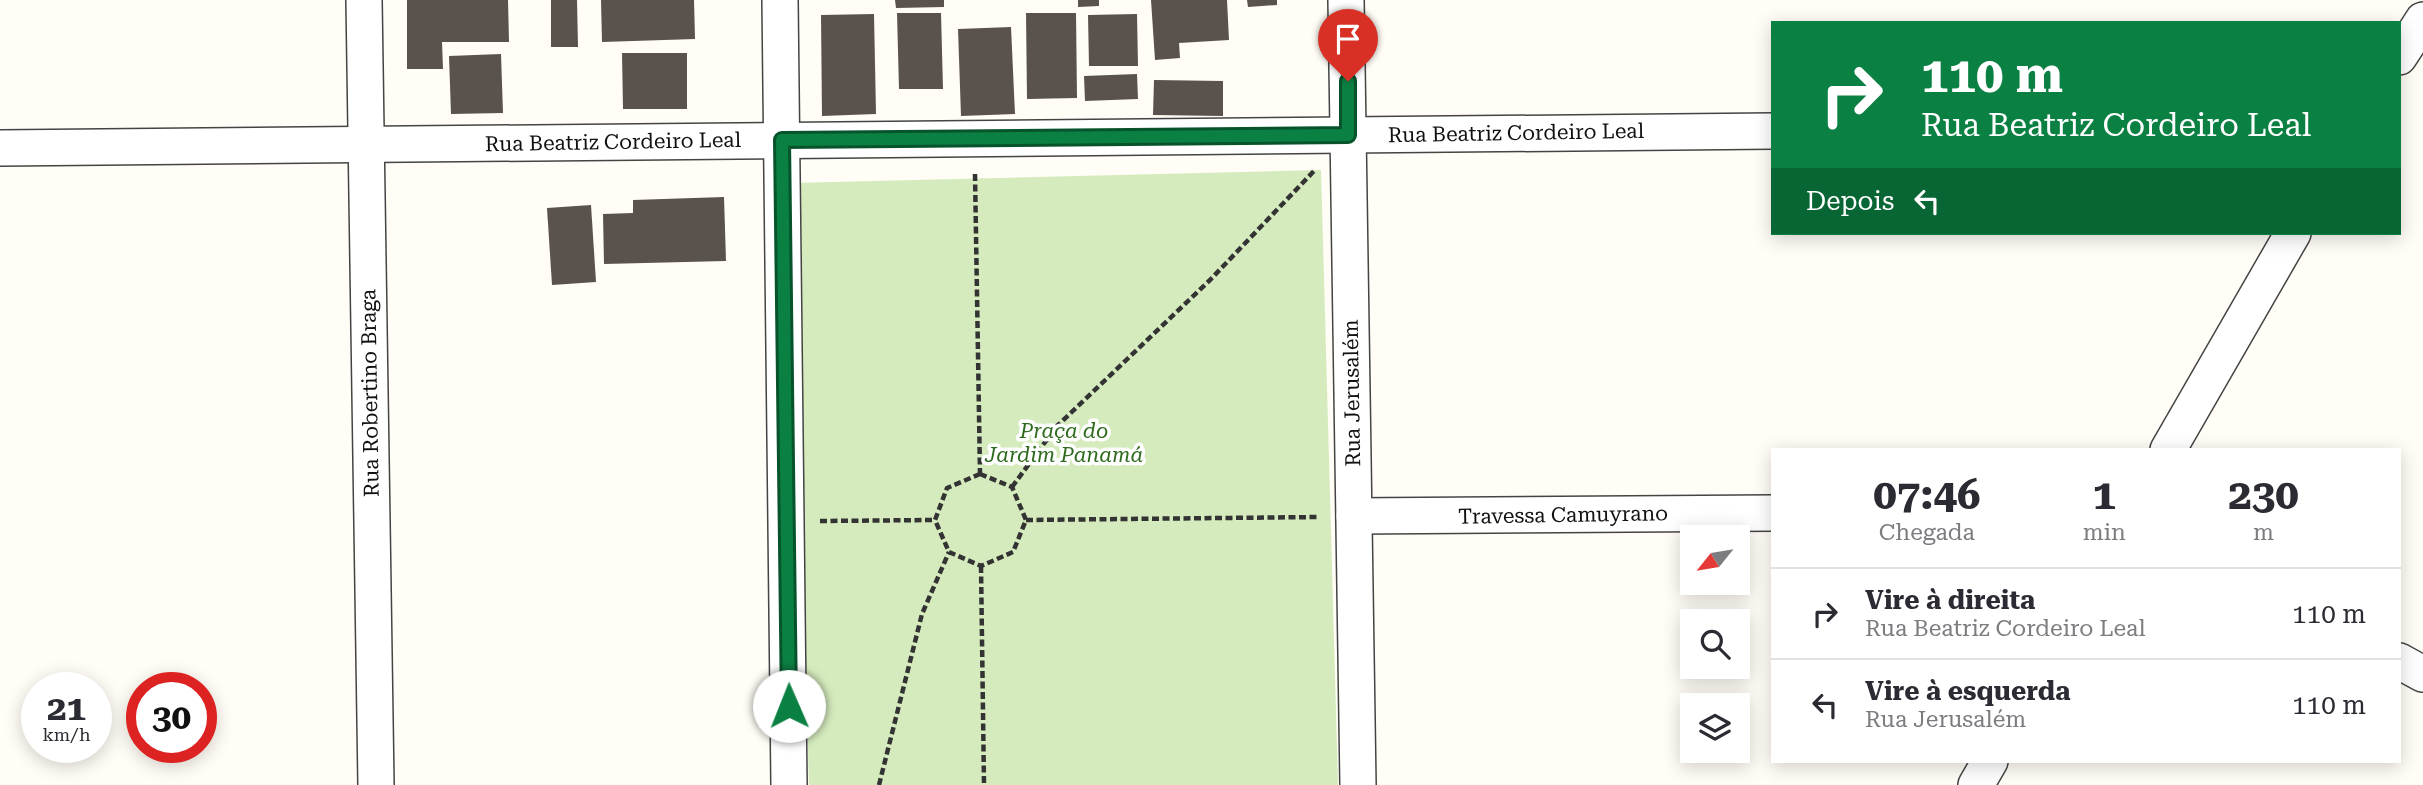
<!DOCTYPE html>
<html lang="pt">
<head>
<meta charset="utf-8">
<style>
  :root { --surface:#fff; --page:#f2f2f3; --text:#2b2b33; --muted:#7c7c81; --line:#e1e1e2 }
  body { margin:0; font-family:"Roboto Serif",serif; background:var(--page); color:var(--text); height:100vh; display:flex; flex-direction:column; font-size:26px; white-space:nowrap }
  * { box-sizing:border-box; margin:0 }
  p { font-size:23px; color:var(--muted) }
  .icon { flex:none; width:38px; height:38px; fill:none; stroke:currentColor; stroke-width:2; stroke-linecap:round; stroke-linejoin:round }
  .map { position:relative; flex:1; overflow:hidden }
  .drawer { position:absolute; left:1771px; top:448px; width:630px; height:315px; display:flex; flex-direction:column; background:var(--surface); border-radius:0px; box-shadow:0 4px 18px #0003 }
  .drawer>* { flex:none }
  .hud { position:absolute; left:1771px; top:21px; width:630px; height:214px; border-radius:0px; box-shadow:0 4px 18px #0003; background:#0b8043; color:#fff; overflow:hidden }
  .needle { width:46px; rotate:240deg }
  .controls { position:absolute; left:1680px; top:525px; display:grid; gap:14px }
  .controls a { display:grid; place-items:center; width:70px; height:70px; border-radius:0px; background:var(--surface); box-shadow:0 4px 18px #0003; font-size:35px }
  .speed { position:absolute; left:21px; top:672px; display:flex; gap:14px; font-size:35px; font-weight:700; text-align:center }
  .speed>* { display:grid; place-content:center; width:91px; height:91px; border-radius:50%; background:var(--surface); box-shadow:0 4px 18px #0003; line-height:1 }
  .speed small { font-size:18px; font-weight:400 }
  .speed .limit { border:10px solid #d22; background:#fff; color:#111 }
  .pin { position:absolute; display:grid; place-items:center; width:60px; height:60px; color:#fff; margin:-72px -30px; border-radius:50% 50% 50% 0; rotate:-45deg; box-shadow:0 0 7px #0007 }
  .pin .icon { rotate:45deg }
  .me { position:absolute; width:77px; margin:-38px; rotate:359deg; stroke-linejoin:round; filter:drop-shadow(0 0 5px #0008) }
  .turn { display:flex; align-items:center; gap:24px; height:147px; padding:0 35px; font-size:32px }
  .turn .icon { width:91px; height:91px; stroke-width:2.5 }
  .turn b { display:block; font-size:49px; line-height:60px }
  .then { display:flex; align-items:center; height:66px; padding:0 35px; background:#0003; gap:14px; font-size:26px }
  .eta { display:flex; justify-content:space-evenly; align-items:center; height:119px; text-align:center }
  .eta b { font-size:42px; font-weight:700; line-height:49px }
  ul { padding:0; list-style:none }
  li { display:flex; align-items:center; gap:21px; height:91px; padding:0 35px; border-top:2px solid var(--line) }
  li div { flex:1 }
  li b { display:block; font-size:26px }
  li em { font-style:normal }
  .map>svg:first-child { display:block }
</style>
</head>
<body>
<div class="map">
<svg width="2423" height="785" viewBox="0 0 2423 785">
  <rect width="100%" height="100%" fill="#fffdf5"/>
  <path fill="#d5ebbd" d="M1321,170L1338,785H809L792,183Z"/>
  <g fill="#5a524d">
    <path d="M407,0H508L509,42H442L443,69H407Z"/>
    <path d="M551,0H577L578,47H551Z"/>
    <path d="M601,0H694L695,39L602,42Z"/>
    <path d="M895,0H944V7L896,8Z"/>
    <path d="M1078,0H1099V6L1078,7Z"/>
    <path d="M1151,0H1227L1229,40L1179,43L1180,58L1155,60Z"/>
    <path d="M1247,0H1277V5L1248,7Z"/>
    <path d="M897,13H941L943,89H899Z"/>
    <path d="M1026,13H1076L1077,98L1027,99Z"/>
    <path d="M874,14L876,114L822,116L821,15Z"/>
    <path d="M1137,14L1138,66H1089L1088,15Z"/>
    <path d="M1011,27L1015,114L961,116L958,29Z"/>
    <path d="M622,53H687V109H623Z"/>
    <path d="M501,54L503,113L451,114L449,56Z"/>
    <path d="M1137,74L1138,99L1085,101L1084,76Z"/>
    <path d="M1154,80L1223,81V116L1153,115Z"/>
    <path d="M724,197L726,261L604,264L603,214L633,213V200Z"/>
    <path d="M591,205L596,282L552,285L547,208Z"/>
  </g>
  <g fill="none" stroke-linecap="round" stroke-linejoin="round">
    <g stroke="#444" stroke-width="38">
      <g id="minor">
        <path d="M364,0L376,785"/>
        <path d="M780,0L789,785"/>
        <path d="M1346,0L1358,785"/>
        <path d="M2399,57L2423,20"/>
        <path d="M0,148L1773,131"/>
        <path d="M2168,450L2293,233"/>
        <path d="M1354,516L1773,513"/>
        <path d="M2399,661L2423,674"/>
        <path d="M1976,785L1990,761"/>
      </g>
    </g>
    <g stroke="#333" stroke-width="4.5" stroke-dasharray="7 3.5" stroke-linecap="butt">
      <path d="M975,174L980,474"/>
      <path d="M980,474L1012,487L1026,520L1013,552L981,566L949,552L935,520L947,488Z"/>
      <path d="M1012,487L1057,426L1210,280L1314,171"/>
      <path d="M1026,520L1319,517"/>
      <path d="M820,521L935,520"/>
      <path d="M981,566L984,785"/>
      <path d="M879,785L922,614L949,552"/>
    </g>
    <use href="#minor" stroke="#fff" stroke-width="35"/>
  </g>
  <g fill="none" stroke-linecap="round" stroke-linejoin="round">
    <g stroke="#07532c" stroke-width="18">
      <path id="route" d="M789,706L782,140L1348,135V81"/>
    </g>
    <use href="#route" stroke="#0b8043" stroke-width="12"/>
  </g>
  <g text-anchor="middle" stroke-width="7" stroke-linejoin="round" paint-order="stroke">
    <g font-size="21" fill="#111" stroke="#fff">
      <text transform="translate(1516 133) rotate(-1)" y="7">Rua Beatriz Cordeiro Leal</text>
      <text transform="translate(613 142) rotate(-1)" y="7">Rua Beatriz Cordeiro Leal</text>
      <text transform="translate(370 393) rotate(-91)" y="7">Rua Robertino Braga</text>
      <text transform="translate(1352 393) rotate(-91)" y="7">Rua Jerusalém</text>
      <text transform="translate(1563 515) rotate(-1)" y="7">Travessa Camuyrano</text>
    </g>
    <g font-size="21" font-style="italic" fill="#2f6b1f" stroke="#fff">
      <text x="1064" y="438">Praça do<tspan x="1064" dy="24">Jardim Panamá</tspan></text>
    </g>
  </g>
</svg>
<div class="controls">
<a><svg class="needle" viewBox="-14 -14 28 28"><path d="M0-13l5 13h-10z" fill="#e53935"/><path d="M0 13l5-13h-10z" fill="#7c7c81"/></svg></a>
<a><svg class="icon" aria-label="search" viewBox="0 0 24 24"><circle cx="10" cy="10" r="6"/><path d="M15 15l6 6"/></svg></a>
<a><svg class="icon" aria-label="layers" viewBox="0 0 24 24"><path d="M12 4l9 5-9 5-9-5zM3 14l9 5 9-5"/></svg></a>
</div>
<div class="speed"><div>21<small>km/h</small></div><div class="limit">30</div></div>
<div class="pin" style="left:1348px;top:81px;background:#d93025"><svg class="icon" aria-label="arrive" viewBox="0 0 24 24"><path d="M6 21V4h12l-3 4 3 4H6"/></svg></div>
<svg class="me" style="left:789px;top:706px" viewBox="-20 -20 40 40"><circle r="19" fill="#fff"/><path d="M0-13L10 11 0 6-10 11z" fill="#0b8043"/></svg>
<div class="hud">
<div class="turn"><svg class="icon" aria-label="right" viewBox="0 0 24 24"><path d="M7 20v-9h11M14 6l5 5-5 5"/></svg><div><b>110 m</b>Rua Beatriz Cordeiro Leal</div></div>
<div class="then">Depois<svg class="icon" aria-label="left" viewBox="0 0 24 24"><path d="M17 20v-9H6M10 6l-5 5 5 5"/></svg></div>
</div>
<section class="drawer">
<div class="eta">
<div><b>07:46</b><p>Chegada</p></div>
<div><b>1</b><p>min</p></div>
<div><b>230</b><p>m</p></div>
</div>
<ul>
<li><svg class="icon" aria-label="right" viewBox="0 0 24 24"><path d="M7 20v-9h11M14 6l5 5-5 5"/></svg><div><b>Vire à direita</b><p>Rua Beatriz Cordeiro Leal</p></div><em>110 m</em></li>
<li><svg class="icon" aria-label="left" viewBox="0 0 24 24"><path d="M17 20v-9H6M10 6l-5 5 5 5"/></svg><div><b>Vire à esquerda</b><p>Rua Jerusalém</p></div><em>110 m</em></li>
</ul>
</section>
</div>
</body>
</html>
